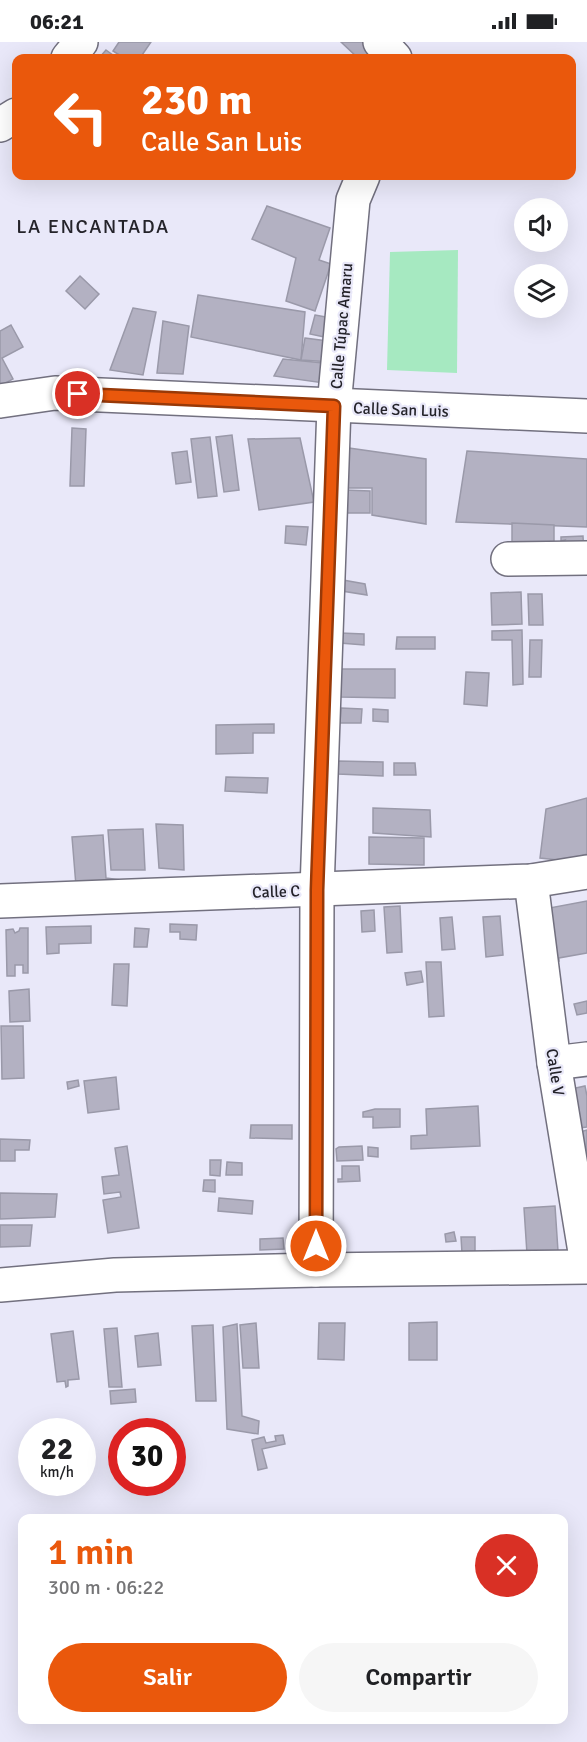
<!DOCTYPE html>
<html lang="es">
<head>
<meta charset="utf-8">
<style>
  :root { --surface:#fff; --page:#f6f6f6; --text:#202124; --muted:#757577; --accent:#ea580c }
  body { margin:0; font-family:Signika,sans-serif; background:var(--page); color:var(--text); height:100vh; display:flex; flex-direction:column; font-size:22px; white-space:nowrap }
  * { box-sizing:border-box; margin:0 }
  p { font-size:20px; color:var(--muted) }
  .icon { flex:none; width:33px; height:33px; fill:none; stroke:currentColor; stroke-width:2; stroke-linecap:round; stroke-linejoin:round }
  .map { position:relative; flex:1; overflow:hidden }
  .panel { position:absolute; left:18px; top:1472px; width:550px; height:210px; display:flex; flex-direction:column; background:var(--surface); border-radius:12px; box-shadow:0 6px 24px #0002 }
  .panel>* { flex:none }
  .top-card { position:absolute; left:12px; top:12px; width:564px; height:126px; border-radius:12px; box-shadow:0 6px 24px #0002; background:#ea580c; color:#fff; overflow:hidden }
  .tools { position:absolute; left:514px; top:156px; display:grid; gap:12px }
  .tools a { display:grid; place-items:center; width:54px; height:54px; border-radius:50%; background:var(--surface); box-shadow:0 6px 24px #0002; font-size:30px }
  .speed { position:absolute; left:18px; top:1376px; display:flex; gap:12px; font-size:30px; font-weight:700; text-align:center }
  .speed>* { display:grid; place-content:center; width:78px; height:78px; border-radius:50%; background:var(--surface); box-shadow:0 6px 24px #0002; line-height:1 }
  .speed small { font-size:15px; font-weight:400 }
  .speed .limit { border:9px solid #d22; background:#fff; color:#111 }
  .pin { position:absolute; display:grid; place-items:center; width:51px; height:51px; color:#fff; margin:-26px; border:3px solid #fff; border-radius:50%; box-shadow:0 2px 6px #0007 }
  .me { position:absolute; width:66px; margin:-33px; rotate:0deg; stroke-linejoin:round; filter:drop-shadow(0 0 4px #0008) }
  .turn { display:flex; align-items:center; gap:21px; height:126px; padding:0 30px; font-size:27px }
  .turn .icon { width:78px; height:78px; stroke-width:2.5 }
  .turn b { display:block; font-size:42px; line-height:51px }
  .round { display:grid; place-items:center; flex:none; width:63px; height:63px; border-radius:32px; background:var(--page) }
  .overview { display:flex; align-items:center; justify-content:space-between; height:102px; padding:0 30px }
  h1 { font-size:36px; font-weight:600; line-height:45px; color:var(--accent) }
  .action { display:flex; gap:12px; margin-top:auto; padding:12px 30px }
  .action a { flex:1; height:69px; border-radius:36px; background:var(--accent); color:#fff; font-size:24px; font-weight:600; line-height:69px; text-align:center }
  .action a+a { background:var(--page); color:var(--text) }
  .status { display:flex; justify-content:space-between; align-items:center; height:42px; padding:0 30px; background:var(--surface); direction:ltr }
  .status svg { height:16px; fill:currentColor }
  .map>svg:first-child { display:block }
</style>
</head>
<body>
<div class="status"><b>06:21</b><svg viewBox="0 0 49 12"><path d="M0 12V9h3v3zM5 12V6h3v6zM10 12V3h3v9zM15 12V0h3v12zM26 1h20v11H26zM47 4h2v5h-2z"/></svg></div>
<div class="map">
<svg width="587" height="1700" viewBox="0 0 587 1700">
  <rect width="100%" height="100%" fill="#e9e8f9"/>
  <path fill="#a6e9c1" d="M458,208L457,331L387,328L390,210Z"/>
  <g fill="#b3b1c2" stroke="#9a99a9" stroke-width="1.5">
    <path d="M119,0H151L140,16H124L113,9Z"/>
    <path d="M341,0H372L388,16H358Z"/>
    <path d="M106,8L117,16H99Z"/>
    <path d="M267,164L330,186L319,218L331,222L315,269L286,259L296,216L252,197Z"/>
    <path d="M80,234L99,252L85,267L66,249Z"/>
    <path d="M198,253L305,270L301,318L191,295Z"/>
    <path d="M133,266L156,270L143,333L110,328Z"/>
    <path d="M315,273L337,277L334,297L310,292Z"/>
    <path d="M163,279L189,284L183,332L157,331Z"/>
    <path d="M11,283L23,305L2,316L13,337L0,344V289Z"/>
    <path d="M305,296L335,300L332,320L301,318Z"/>
    <path d="M283,317L333,322L331,342L274,334Z"/>
    <path d="M72,386L86,387L84,444H70Z"/>
    <path d="M232,393L239,448L224,450L216,395Z"/>
    <path d="M210,395L217,454L198,456L191,397Z"/>
    <path d="M300,396L314,460L259,468L248,397Z"/>
    <path d="M342,405L426,417V482L372,473V446H341Z"/>
    <path d="M187,409L191,440L176,442L172,411Z"/>
    <path d="M467,409L587,417V485L456,480Z"/>
    <path d="M344,448L370,449V471H347V465H338Z"/>
    <path d="M512,481L554,483V513L512,514Z"/>
    <path d="M286,484L308,485L306,503L285,501Z"/>
    <path d="M583,494L584,513L563,501L565,498L561,499V495Z"/>
    <path d="M343,538L365,542L367,553L342,549Z"/>
    <path d="M521,550L522,582L492,583L491,551Z"/>
    <path d="M528,552H542L543,583H529Z"/>
    <path d="M522,588L523,642L513,643L512,598H492V589Z"/>
    <path d="M340,591L364,592V603L340,601Z"/>
    <path d="M397,595H435V607H396Z"/>
    <path d="M530,598H542L541,635H529Z"/>
    <path d="M341,627H395V656L340,655Z"/>
    <path d="M466,630L489,631L487,664L464,662Z"/>
    <path d="M341,666L362,667L361,681H340Z"/>
    <path d="M373,667L388,668V680L373,679Z"/>
    <path d="M274,682V691H253V711L216,712V683Z"/>
    <path d="M338,719L383,720V734L338,732Z"/>
    <path d="M394,721H415L416,733H394Z"/>
    <path d="M226,735L268,736L267,751L225,749Z"/>
    <path d="M587,756V812L567,819L540,816L546,767Z"/>
    <path d="M373,766L430,768L431,795L373,791Z"/>
    <path d="M156,782L183,783L184,828L159,826Z"/>
    <path d="M143,787L145,828H111L108,788Z"/>
    <path d="M103,793L106,836L121,838L76,844L72,795Z"/>
    <path d="M369,795L424,796V823L369,822Z"/>
    <path d="M587,859V911L559,916V919L553,920L544,867Z"/>
    <path d="M400,864L402,910L387,911L384,865Z"/>
    <path d="M374,868L375,889L362,890L361,869Z"/>
    <path d="M500,874L503,913L486,915L483,875Z"/>
    <path d="M452,875L455,907L442,908L440,876Z"/>
    <path d="M170,882L197,883L196,898L180,897V890H170Z"/>
    <path d="M91,884V901L59,902V911L47,912L46,885Z"/>
    <path d="M20,886H28V931H23V923H15V934H7L6,888L13,887L15,891L19,889Z"/>
    <path d="M135,886L149,887L147,905H134Z"/>
    <path d="M426,920H441L444,974L429,975Z"/>
    <path d="M114,922H129L127,964L112,963Z"/>
    <path d="M421,929L423,940L407,943L405,931Z"/>
    <path d="M29,947L30,979L10,980L9,949Z"/>
    <path d="M587,959V971L577,973L574,962Z"/>
    <path d="M1,984H23L24,1036L2,1037Z"/>
    <path d="M116,1035L119,1067L88,1071L84,1039Z"/>
    <path d="M78,1038L79,1044L68,1047L67,1040Z"/>
    <path d="M585,1044L587,1054V1085L580,1086L571,1047Z"/>
    <path d="M478,1064L480,1104L411,1107V1094L427,1093L426,1067Z"/>
    <path d="M375,1067H400V1085L373,1086V1075H363V1070Z"/>
    <path d="M251,1083H292V1097L250,1096Z"/>
    <path d="M587,1088V1120L580,1090Z"/>
    <path d="M0,1097L30,1098L29,1108H15V1119H0Z"/>
    <path d="M127,1104L139,1186L108,1191L103,1158L121,1155L120,1150L104,1152L102,1135L119,1133L115,1106Z"/>
    <path d="M362,1104L363,1118L337,1119L336,1107L339,1105Z"/>
    <path d="M368,1105L378,1106V1115L368,1114Z"/>
    <path d="M210,1118H221L220,1134L210,1133Z"/>
    <path d="M227,1120L242,1121V1133H226Z"/>
    <path d="M342,1124H359L360,1139L338,1140V1137H342Z"/>
    <path d="M204,1138H215V1150L203,1149Z"/>
    <path d="M0,1151L57,1152L55,1175L0,1177Z"/>
    <path d="M219,1156L253,1159L252,1172L218,1169Z"/>
    <path d="M555,1164L558,1209L527,1212L524,1166Z"/>
    <path d="M0,1183H32L30,1204L0,1205Z"/>
    <path d="M454,1190L456,1199L446,1200L445,1192Z"/>
    <path d="M461,1195H475V1211H462Z"/>
    <path d="M283,1196L284,1207L260,1208V1197Z"/>
    <path d="M437,1280V1318H409V1281Z"/>
    <path d="M256,1281L259,1326H243L240,1283Z"/>
    <path d="M319,1281H345L344,1318L318,1317Z"/>
    <path d="M237,1282L242,1374L259,1379L258,1392L227,1387L223,1285Z"/>
    <path d="M213,1283L216,1359H196L192,1284Z"/>
    <path d="M117,1286L122,1345H109L104,1287Z"/>
    <path d="M73,1289L79,1337L68,1338V1344L66,1345L65,1339L57,1340L51,1292Z"/>
    <path d="M158,1291L161,1323L138,1325L135,1294Z"/>
    <path d="M135,1347L136,1360L111,1362L110,1349Z"/>
    <path d="M283,1393L285,1402L262,1407L267,1426L258,1428L252,1398L264,1395L266,1401L276,1399L275,1394Z"/>
    <path d="M82,1394L86,1439L82,1440Z"/>
  </g>
  <g fill="none" stroke-linecap="round" stroke-linejoin="round">
    <g stroke="#72707f" stroke-width="36">
      <g id="minor">
        <path d="M380,0L395,16"/>
        <path d="M68,16L81,0"/>
        <path d="M0,83L16,73"/>
        <path d="M0,359L55,351L587,374"/>
        <path d="M508,517L587,516"/>
        <path d="M531,839L554,1021L587,1222"/>
        <path d="M0,859L531,839L587,830"/>
        <path d="M554,1021L587,1017"/>
        <path d="M316,1228L317,848L334,364L353,158L363,134"/>
        <path d="M0,1243L115,1233L316,1228L587,1225"/>
      </g>
    </g>
    <use href="#minor" stroke="#fff" stroke-width="33"/>
  </g>
  <g fill="none" stroke-linecap="round" stroke-linejoin="round">
    <g stroke="#983908" stroke-width="15">
      <path id="route" d="M78,352L334,364L317,848L316,1204"/>
    </g>
    <use href="#route" stroke="#ea580c" stroke-width="10"/>
  </g>
  <g text-anchor="middle" stroke-width="4.5" stroke-linejoin="round" paint-order="stroke">
    <g font-size="16" fill="#24232a" stroke="#e9e8f9">
      <text transform="translate(341 284) rotate(-85)" y="6">Calle Túpac Amaru</text>
      <text transform="translate(401 367) rotate(2)" y="6">Calle San Luis</text>
      <text transform="translate(276 849) rotate(-2)" y="6">Calle C</text>
      <text transform="translate(556 1030) rotate(81)" y="6">Calle V</text>
    </g>
    <g font-size="20" letter-spacing="1.5" fill="#24232a" stroke="#e9e8f9">
      <text x="93" y="191">LA ENCANTADA</text>
    </g>
  </g>
</svg>
<div class="tools">
<a><svg class="icon" aria-label="sound" viewBox="0 0 24 24"><path d="M4 9h4l5-4v14l-5-4H4zM17 9q2 3 0 6"/></svg></a>
<a><svg class="icon" aria-label="layers" viewBox="0 0 24 24"><path d="M12 4l9 5-9 5-9-5zM3 14l9 5 9-5"/></svg></a>
</div>
<div class="speed"><div>22<small>km/h</small></div><div class="limit">30</div></div>
<div class="pin" style="left:78px;top:352px;background:#d93025"><svg class="icon" aria-label="arrive" viewBox="0 0 24 24"><path d="M6 21V4h12l-3 4 3 4H6"/></svg></div>
<svg class="me" style="left:316px;top:1204px" viewBox="-20 -20 40 40"><circle r="17" fill="#ea580c" stroke="#fff" stroke-width="3"/><path d="M0-11L8 9 0 5-8 9z" fill="#fff"/></svg>
<div class="top-card">
<div class="turn"><svg class="icon" aria-label="left" viewBox="0 0 24 24"><path d="M17 20v-9H6M10 6l-5 5 5 5"/></svg><div><b>230 m</b>Calle San Luis</div></div>
</div>
<section class="panel">
<div class="overview"><div><h1>1 min</h1><p>300 m · 06:22</p></div><a class="round" style="background:#d93025;color:#fff"><svg class="icon" aria-label="close" viewBox="0 0 24 24"><path d="M6 6l12 12M18 6L6 18"/></svg></a></div>
<div class="action"><a>Salir</a><a>Compartir</a></div>
</section>
</div>
</body>
</html>
